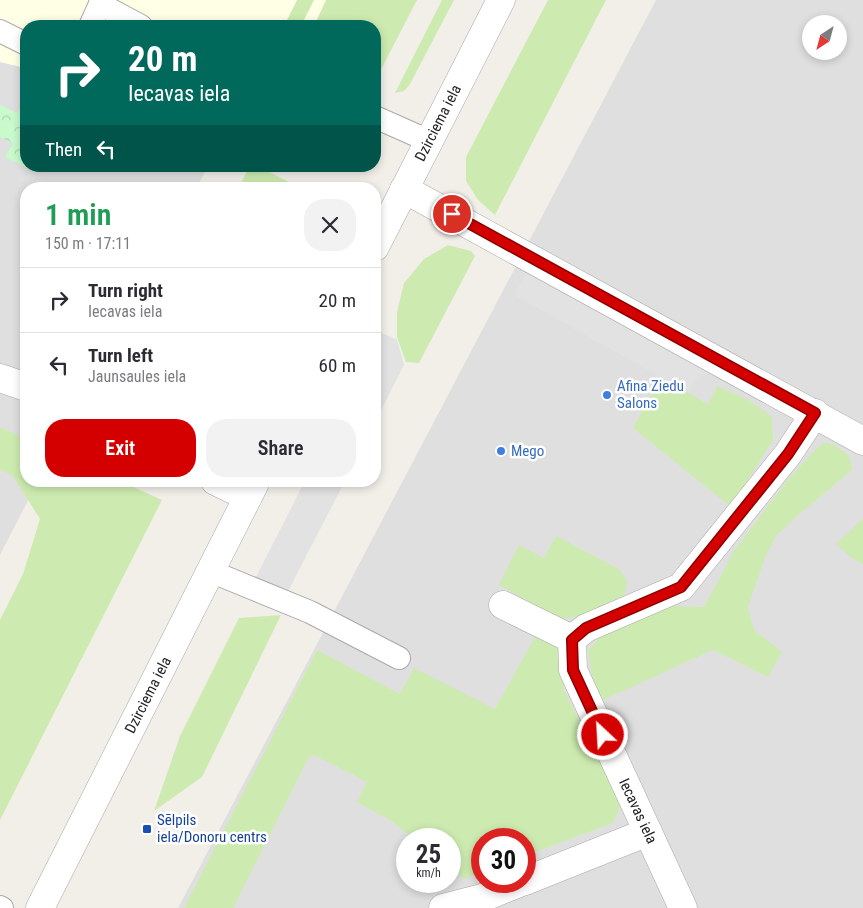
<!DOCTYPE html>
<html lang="en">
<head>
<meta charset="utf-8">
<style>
  :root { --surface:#fff; --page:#f2f2f3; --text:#2b2b33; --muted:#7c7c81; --line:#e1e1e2; --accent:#d40000 }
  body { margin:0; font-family:"Roboto Condensed",sans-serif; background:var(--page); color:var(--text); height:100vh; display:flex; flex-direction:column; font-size:19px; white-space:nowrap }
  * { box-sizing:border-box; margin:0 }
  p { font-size:16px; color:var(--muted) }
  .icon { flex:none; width:28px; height:28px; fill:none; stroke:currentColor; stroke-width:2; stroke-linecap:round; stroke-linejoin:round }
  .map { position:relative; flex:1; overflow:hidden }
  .side { position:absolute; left:20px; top:182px; width:361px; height:305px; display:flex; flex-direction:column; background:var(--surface); border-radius:20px; box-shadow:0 2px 8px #0003 }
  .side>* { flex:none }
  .top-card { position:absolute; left:20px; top:20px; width:361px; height:152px; border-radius:20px; box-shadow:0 2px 8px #0003; background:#00695c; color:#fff; overflow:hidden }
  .needle { width:32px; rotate:216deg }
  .fabs { position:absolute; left:802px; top:15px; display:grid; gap:10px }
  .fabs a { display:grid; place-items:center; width:45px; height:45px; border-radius:50%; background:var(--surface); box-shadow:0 2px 8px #0003; font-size:25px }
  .speed { position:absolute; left:396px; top:828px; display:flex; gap:10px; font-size:25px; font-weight:700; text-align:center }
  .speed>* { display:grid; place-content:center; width:65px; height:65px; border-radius:50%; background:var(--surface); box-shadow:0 2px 8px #0003; line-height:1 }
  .speed small { font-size:12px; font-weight:400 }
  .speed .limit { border:8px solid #d22; background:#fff; color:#111 }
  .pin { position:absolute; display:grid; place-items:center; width:42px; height:42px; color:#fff; margin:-21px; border:2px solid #fff; border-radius:50%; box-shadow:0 1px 5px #0007 }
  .me { position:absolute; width:55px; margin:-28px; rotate:335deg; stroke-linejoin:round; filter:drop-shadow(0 0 4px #0008) }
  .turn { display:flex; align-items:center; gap:18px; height:105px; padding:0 25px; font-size:22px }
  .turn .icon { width:65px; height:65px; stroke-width:2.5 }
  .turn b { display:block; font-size:35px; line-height:42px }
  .then { display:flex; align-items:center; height:48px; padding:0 25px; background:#0003; gap:10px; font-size:19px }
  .round { display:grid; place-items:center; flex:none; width:52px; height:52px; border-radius:20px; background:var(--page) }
  .overview { display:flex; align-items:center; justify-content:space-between; height:85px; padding:0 25px }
  h1 { font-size:30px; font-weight:600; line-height:38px; color:#1e9e55 }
  .button { display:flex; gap:10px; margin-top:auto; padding:10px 25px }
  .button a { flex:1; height:58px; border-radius:20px; background:var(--accent); color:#fff; font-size:20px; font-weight:600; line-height:58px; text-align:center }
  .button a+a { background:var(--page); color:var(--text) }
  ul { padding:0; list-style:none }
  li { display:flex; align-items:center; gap:15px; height:65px; padding:0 25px; border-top:1px solid var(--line) }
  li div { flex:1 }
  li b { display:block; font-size:19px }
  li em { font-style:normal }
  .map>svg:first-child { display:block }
</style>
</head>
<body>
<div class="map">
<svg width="863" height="908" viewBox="0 0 863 908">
  <defs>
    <pattern id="park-crowns" width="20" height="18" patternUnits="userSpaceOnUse" patternTransform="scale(1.25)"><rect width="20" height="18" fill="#c8facc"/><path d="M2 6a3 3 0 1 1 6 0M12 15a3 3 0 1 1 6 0" fill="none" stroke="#acd6af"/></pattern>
  </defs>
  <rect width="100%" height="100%" fill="#f2efe9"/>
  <g fill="#e0dfdf" fill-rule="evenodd">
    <path d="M656,0H863V908H178ZM811,24H839V51H811ZM408,839H450V881H408ZM482,839H525V881H482Z"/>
    <path d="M0,62L26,68V166H208L196,189H26V481H38L0,555Z"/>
  </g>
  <path fill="#ffffe5" d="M0,0H415L375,26H26V68L0,62Z"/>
  <g fill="#cdebb0">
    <path d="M297,0H314L301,26H284Z"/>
    <path d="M326,0H417L375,81V26H314Z"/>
    <path d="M442,0H454L410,84L404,91L395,93Z"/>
    <path d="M548,0H606L495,215L478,200L466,181V157Z"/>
    <path d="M248,169H263L303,189H238Z"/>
    <path d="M448,245L471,251L475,256L419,363L406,362L397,337V312L404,283L424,259Z"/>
    <path d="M661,378L708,404L717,386L747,399L772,417L773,440L731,507L633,428Z"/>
    <path d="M0,427L26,439V481H120L162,500L0,820V620L23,574L40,519L12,475L0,470Z"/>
    <path d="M822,443L833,444L849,456L852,470L796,517L776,536L766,555L748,607L754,630L782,652L768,677L713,650L603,700L593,681L588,650L607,630L670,606L704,607L734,551L789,478Z"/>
    <path d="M863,519V564L852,558L836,544Z"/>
    <path d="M556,536L619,569L627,581L625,595L579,616L555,620L541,608L499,585L519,545L544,558Z"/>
    <path d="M281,615L202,777L154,811L180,736L239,618Z"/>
    <path d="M540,628L567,644L563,688L621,805L613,823L525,856V839H482V872L464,879L450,867V839H414L391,821L357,802L367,782L314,755L309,757L233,908H184L317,650L400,694L414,668L495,709Z"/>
  </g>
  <path fill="url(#park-crowns)" d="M0,105L17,113L21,106L26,108V166H40L37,173L5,157L13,143L0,137Z"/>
  <g fill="#e2e2e2">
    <path d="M526,273L710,372L695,380L689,393L514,295Z"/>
    <path d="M380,332L397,340L404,365L375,422V342Z"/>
    <path d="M305,481H345L287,593L256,577Z"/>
  </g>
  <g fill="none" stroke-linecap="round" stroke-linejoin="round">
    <g stroke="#a9a9a9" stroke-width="24">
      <g id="service">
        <path d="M102,0L100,4L141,26"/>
        <path d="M90,26L100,4"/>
        <path d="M0,31L26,44"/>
        <path d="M375,117L429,141"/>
        <path d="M210,571L310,612L399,658"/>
        <path d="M0,907L2,908"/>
      </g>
    </g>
    <g stroke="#a9a9a9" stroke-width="29">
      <g id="minor">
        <path d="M404,189L863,441"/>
        <path d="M0,378L26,387"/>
        <path d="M215,481L248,497"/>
        <path d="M503,605L572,639"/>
        <path d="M525,881L648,832"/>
        <path d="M443,908L482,898L524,881"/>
        <path d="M683,908L573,670L572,639L586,628L681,587L788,454L815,413"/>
      </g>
    </g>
    <g stroke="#a9a9a9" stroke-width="29">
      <g id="tertiary">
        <path d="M375,247L501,0"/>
        <path d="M40,908L256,481"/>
      </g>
    </g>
    <use href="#service" stroke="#fff" stroke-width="22"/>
    <use href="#minor" stroke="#fff" stroke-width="28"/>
    <use href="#tertiary" stroke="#fff" stroke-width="28"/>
  </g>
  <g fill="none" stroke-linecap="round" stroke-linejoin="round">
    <g stroke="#8a0000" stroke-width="12">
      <path id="route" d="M452,214L815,413L788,454L681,587L586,628L572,640L573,670L603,735"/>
    </g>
    <use href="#route" stroke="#d40000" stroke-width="9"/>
  </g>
  <g fill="#3f7fe0" stroke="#fff" stroke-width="2">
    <circle cx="607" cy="395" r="5"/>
    <circle cx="501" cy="451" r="5"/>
  </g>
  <rect fill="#1a4fb4" stroke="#fff" stroke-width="2" x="142" y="824" width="10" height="10" rx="2.5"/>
  <g text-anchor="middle" stroke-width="5" stroke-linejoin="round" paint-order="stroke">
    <g font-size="15" fill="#222" stroke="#fff">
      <text transform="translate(438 123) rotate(-63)" y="5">Dzirciema iela</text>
      <text transform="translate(148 695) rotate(-63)" y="5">Dzirciema iela</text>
      <text transform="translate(638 811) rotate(65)" y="5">Iecavas iela</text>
    </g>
    <g font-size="15" fill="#366cbe" stroke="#fff" text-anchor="start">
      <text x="617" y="391">Afina Ziedu<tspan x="617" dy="17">Salons</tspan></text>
      <text x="511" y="456">Mego</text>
    </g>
    <g font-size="15" fill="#164399" stroke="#fff" text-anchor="start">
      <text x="157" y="825">Sēlpils<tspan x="157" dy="17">iela/Donoru centrs</tspan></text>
    </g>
  </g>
</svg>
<div class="fabs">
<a><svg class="needle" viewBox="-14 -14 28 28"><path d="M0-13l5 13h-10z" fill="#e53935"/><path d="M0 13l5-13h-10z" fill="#7c7c81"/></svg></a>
</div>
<div class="speed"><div>25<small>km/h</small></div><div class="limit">30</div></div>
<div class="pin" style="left:452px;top:214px;background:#d93025"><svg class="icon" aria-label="arrive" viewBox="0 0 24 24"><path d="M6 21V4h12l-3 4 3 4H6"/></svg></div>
<svg class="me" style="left:603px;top:735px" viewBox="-20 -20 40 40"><circle r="17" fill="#d40000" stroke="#fff" stroke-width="3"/><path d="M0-11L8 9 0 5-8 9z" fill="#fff"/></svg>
<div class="top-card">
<div class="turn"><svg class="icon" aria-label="right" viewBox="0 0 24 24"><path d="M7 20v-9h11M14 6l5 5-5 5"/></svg><div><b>20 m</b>Iecavas iela</div></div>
<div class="then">Then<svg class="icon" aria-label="left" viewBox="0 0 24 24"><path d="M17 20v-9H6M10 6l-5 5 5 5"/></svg></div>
</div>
<section class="side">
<div class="overview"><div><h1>1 min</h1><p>150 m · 17:11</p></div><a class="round"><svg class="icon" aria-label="close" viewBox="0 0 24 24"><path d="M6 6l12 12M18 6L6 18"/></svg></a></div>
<ul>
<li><svg class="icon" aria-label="right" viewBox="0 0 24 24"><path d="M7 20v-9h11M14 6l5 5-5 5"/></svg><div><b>Turn right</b><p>Iecavas iela</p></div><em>20 m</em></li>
<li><svg class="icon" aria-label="left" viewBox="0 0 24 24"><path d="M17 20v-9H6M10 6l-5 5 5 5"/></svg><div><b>Turn left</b><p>Jaunsaules iela</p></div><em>60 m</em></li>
</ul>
<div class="button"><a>Exit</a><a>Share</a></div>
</section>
</div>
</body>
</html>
